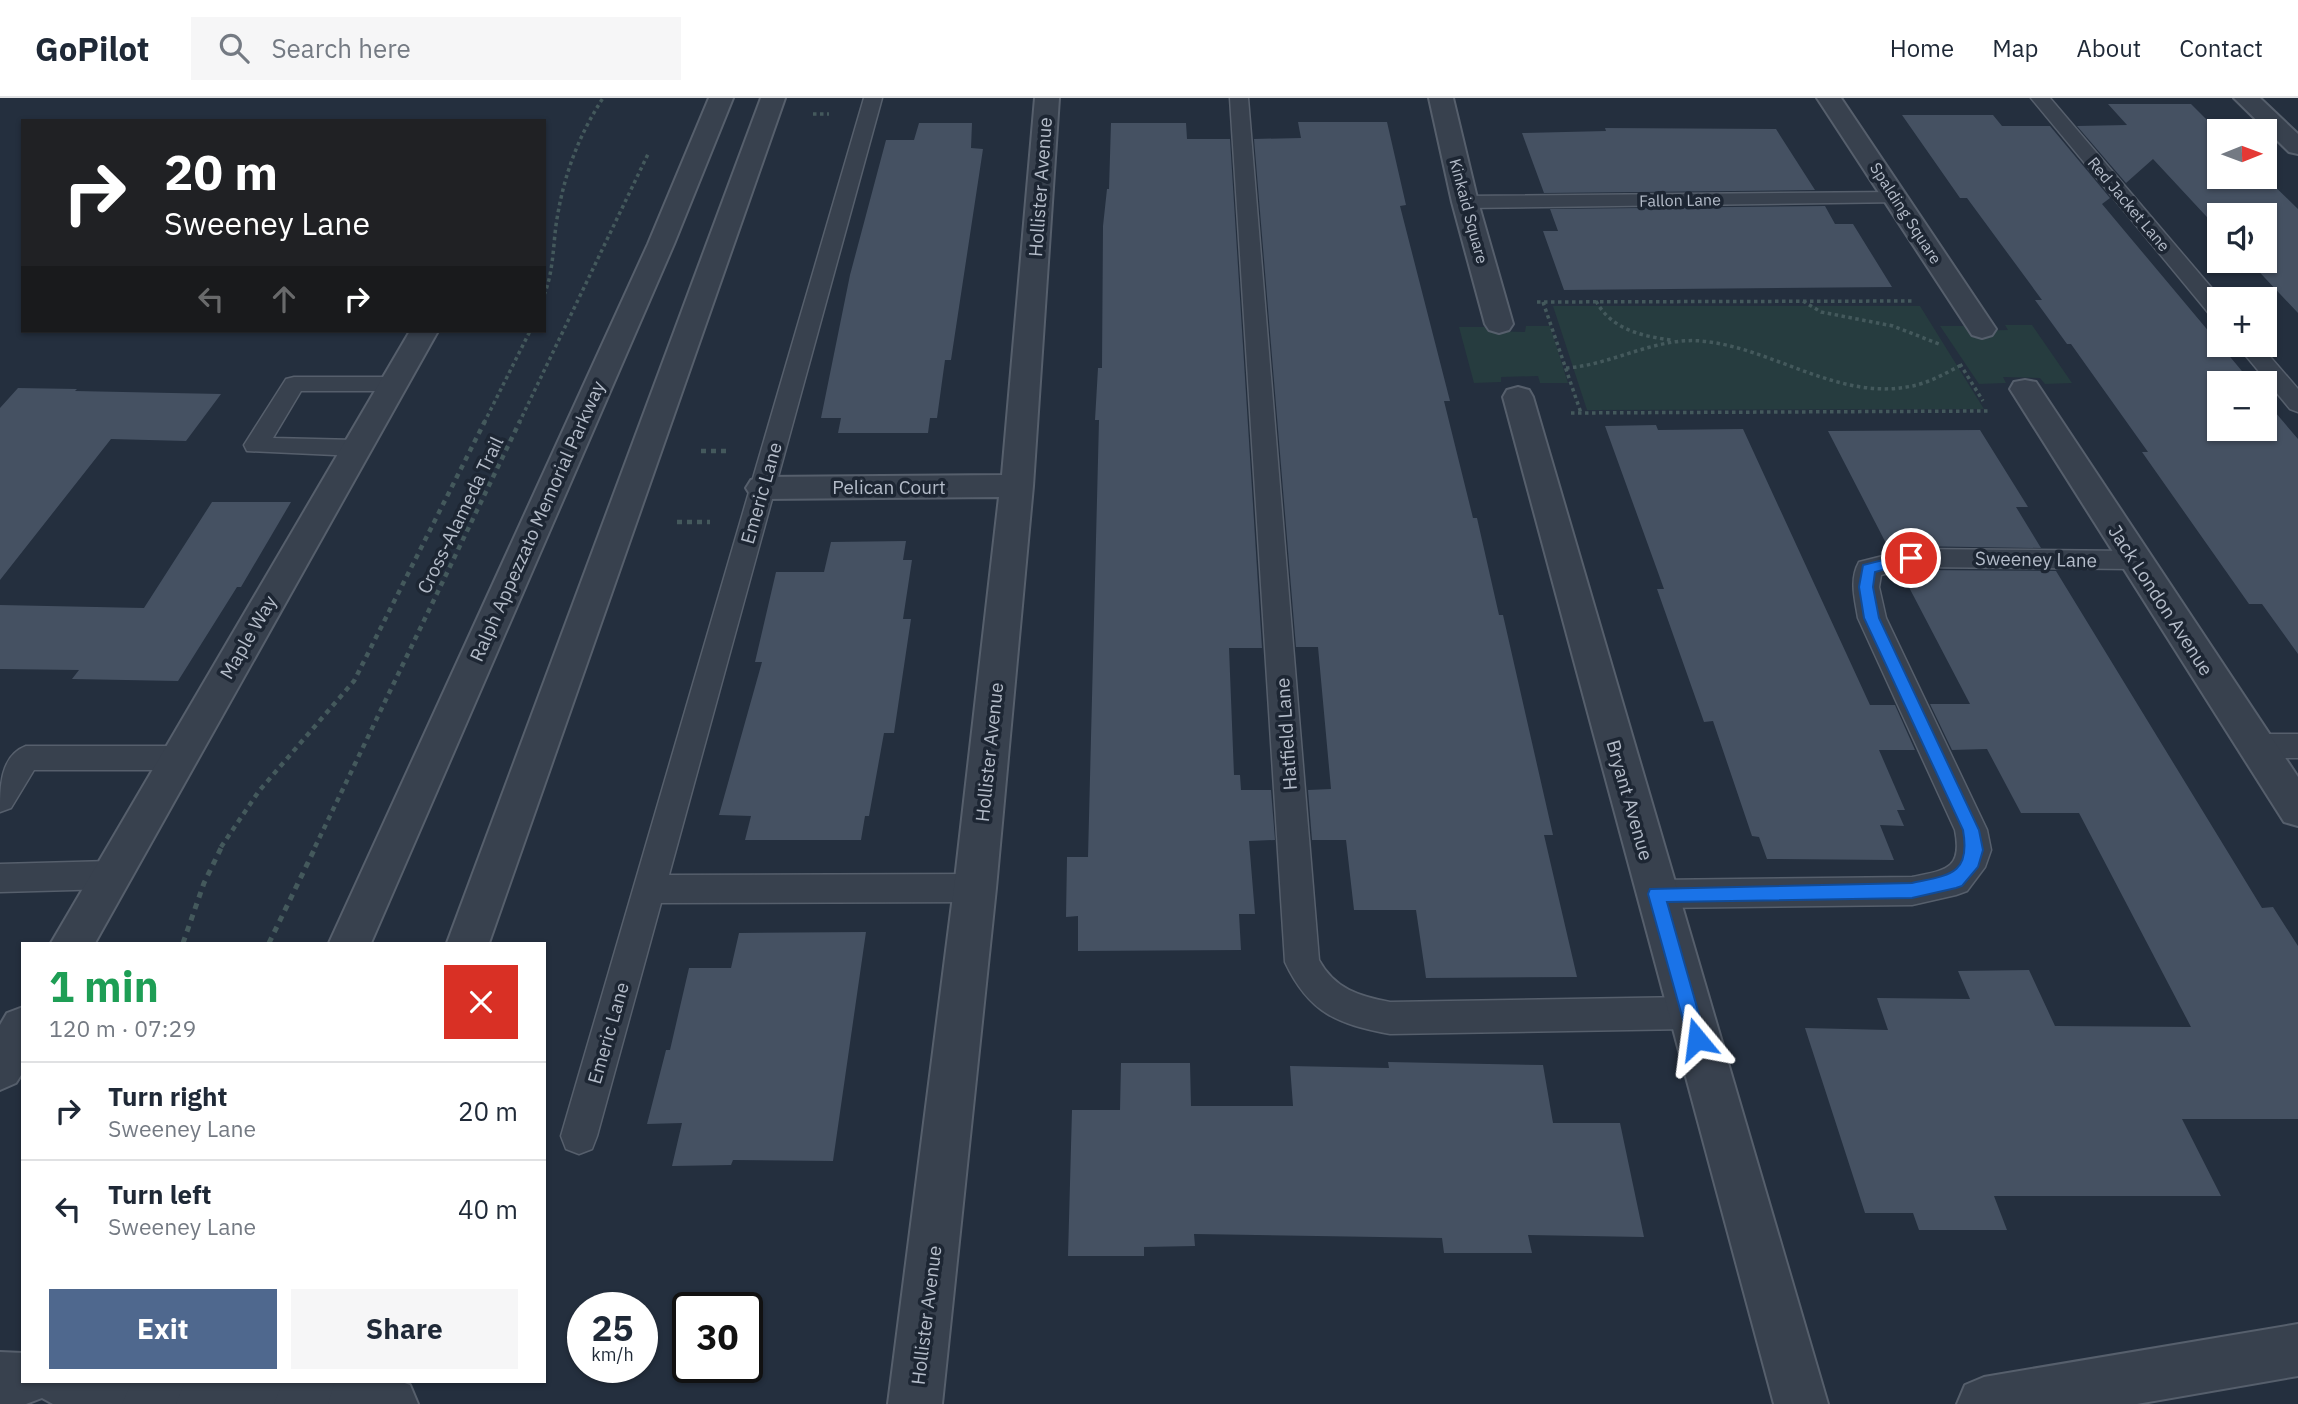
<!DOCTYPE html>
<html lang="en">
<head>
<meta charset="utf-8">
<style>
  :root { --surface:#fff; --page:#f6f6f7; --text:#1f2937; --muted:#747a83; --line:#e0e1e3; --accent:#4f688e }
  body { margin:0; font-family:"IBM Plex Sans",sans-serif; background:var(--page); color:var(--text); height:100vh; display:flex; flex-direction:column; font-size:26px; white-space:nowrap }
  * { box-sizing:border-box; margin:0 }
  p { font-size:23px; color:var(--muted) }
  .icon { flex:none; width:38px; height:38px; fill:none; stroke:currentColor; stroke-width:2; stroke-linecap:round; stroke-linejoin:round }
  .map { position:relative; flex:1; overflow:hidden }
  .sheet { position:absolute; left:21px; top:844px; width:525px; height:441px; display:flex; flex-direction:column; background:var(--surface); border-radius:0px; box-shadow:0 2px 5px #0004 }
  .sheet>* { flex:none }
  .guide { position:absolute; left:21px; top:21px; width:525px; height:214px; border-radius:0px; box-shadow:0 2px 5px #0004; background:#202124; color:#fff; overflow:hidden }
  .needle { width:46px; rotate:89deg }
  .tools { position:absolute; left:2207px; top:21px; display:grid; gap:14px }
  .tools a { display:grid; place-items:center; width:70px; height:70px; border-radius:0px; background:var(--surface); box-shadow:0 2px 5px #0004; font-size:35px }
  .speed { position:absolute; left:567px; top:1194px; display:flex; gap:14px; font-size:35px; font-weight:700; text-align:center }
  .speed>* { display:grid; place-content:center; width:91px; height:91px; border-radius:50%; background:var(--surface); box-shadow:0 2px 5px #0004; line-height:1 }
  .speed small { font-size:18px; font-weight:400 }
  .speed .limit { border:4px solid #111; border-radius:10px; background:#fff; color:#111 }
  .pin { position:absolute; display:grid; place-items:center; width:60px; height:60px; color:#fff; margin:-30px; border:4px solid #fff; border-radius:50%; box-shadow:0 2px 7px #0007 }
  .me { position:absolute; width:77px; margin:-38px; rotate:344deg; stroke-linejoin:round; filter:drop-shadow(0 0 5px #0008) }
  .turn { display:flex; align-items:center; gap:24px; height:147px; padding:0 28px; font-size:32px }
  .turn .icon { width:91px; height:91px; stroke-width:2.5 }
  .turn b { display:block; font-size:49px; line-height:60px }
  .lanes { display:flex; align-items:center; height:66px; padding:0 28px; background:#0003; justify-content:center; gap:35px; direction:ltr }
  .lanes .off { opacity:.35 }
  .round { display:grid; place-items:center; flex:none; width:74px; height:74px; border-radius:0px; background:var(--page) }
  .headline { display:flex; align-items:center; justify-content:space-between; height:119px; padding:0 28px }
  h1 { font-size:42px; font-weight:700; line-height:52px; color:#1e9e55 }
  .cta { display:flex; gap:14px; margin-top:auto; padding:14px 28px }
  .cta a { flex:1; height:80px; border-radius:0px; background:var(--accent); color:#fff; font-size:28px; font-weight:700; line-height:80px; text-align:center }
  .cta a+a { background:var(--page); color:var(--text) }
  ul { padding:0; list-style:none }
  li { display:flex; align-items:center; gap:21px; height:98px; padding:0 28px; border-top:2px solid var(--line) }
  li div { flex:1 }
  li b { display:block; font-size:26px }
  li em { font-style:normal }
  header { display:flex; align-items:center; gap:42px; box-sizing:border-box; height:98px; padding:0 35px; background:var(--surface); border-bottom:2px solid var(--line) }
  header strong { font-size:33px }
  nav { display:flex; gap:38px; margin-inline-start:auto; font-size:24px }
  .search { width:490px; height:63px; background:var(--page); display:flex; align-items:center; gap:18px; box-sizing:border-box; padding:0 24px; border-radius:0px; color:var(--muted); font-size:26px }
  .map>svg:first-child { display:block }
</style>
</head>
<body>
<header>
<strong>GoPilot</strong>
<div class="search"><svg class="icon" aria-label="search" viewBox="0 0 24 24"><circle cx="10" cy="10" r="6"/><path d="M15 15l6 6"/></svg>Search here</div>
<nav><a>Home</a><a>Map</a><a>About</a><a>Contact</a></nav>
</header>
<div class="map">
<svg width="2298" height="1306" viewBox="0 0 2298 1306">
  <rect width="100%" height="100%" fill="#242f3e"/>
  <g fill="#263c3f">
    <path d="M1553,208H1920L1984,311L1587,312Z"/>
    <path d="M2005,227H2032L2072,285L2045,286L2040,280L2003,279L2006,285L1979,286L1940,228H1967L1971,233L2008,232Z"/>
    <path d="M1526,228H1550L1568,285H1540L1538,278L1501,279V284L1474,285L1459,229H1486L1488,233L1525,234Z"/>
  </g>
  <g fill="#455162">
    <path d="M2108,6H2191L2219,34V79L2264,78L2298,111V215L2249,163H2264V117H2219V132L2153,61L2126,85L2077,28L2127,27Z"/>
    <path d="M1902,17H1993L2002,28H2050L2110,100L2102,106L2252,285H2219V331H2264V301L2298,341V556L2262,506H2249L2142,354H2148L2071,246H2067L2035,202H2042L1967,100H1960Z"/>
    <path d="M1298,24H1387L1406,107L1400,108L1450,303H1444L1473,420H1477L1499,517H1503L1553,737H1544L1577,879L1426,880L1416,812H1354L1346,742H1312L1308,692L1331,691L1318,549H1296L1254,41L1301,40Z"/>
    <path d="M919,25H972L971,50L983,51L951,262H945L937,320H930L928,335H838L841,320H821L850,177L886,42H914Z"/>
    <path d="M1111,25H1186L1187,41H1230L1262,550H1229L1234,677H1240L1241,692H1271L1275,742L1249,743L1255,816H1239L1241,852L1078,853V818L1066,819L1067,759H1088L1099,322H1095L1098,270H1102L1103,128L1107,91H1109Z"/>
    <path d="M1605,30L1776,31L1815,92L1544,95L1522,35L1606,33Z"/>
    <path d="M1825,108L1835,126H1853L1892,189L1564,192L1543,133H1558L1550,111Z"/>
    <path d="M18,290L77,291L75,293L221,296L186,343L111,341L0,482V310Z"/>
    <path d="M1656,327L1658,332L1743,331L1870,607H1895L1915,652H1879L1905,712H1897L1904,728L1880,727L1894,762L1767,761L1759,739L1752,738L1713,623L1704,624L1657,491H1664L1605,328Z"/>
    <path d="M1980,332L2028,409H2016L2041,450L1911,448L1890,453L1828,333Z"/>
    <path d="M212,404H291L241,489H237L178,583L72,581L79,572L0,571V507L144,510Z"/>
    <path d="M906,443L903,462H912L903,521H911L894,635H884L869,718H865L861,742H745L751,718L719,717L762,564H755L776,474H824L831,444Z"/>
    <path d="M1911,472L2056,473L2262,810L2273,809L2298,848V1021H2182L2221,1098H1994L2007,1132H1919L1913,1115H1865L1805,930L1888,932L1877,900L1970,901L1958,873L2029,872L2055,928L2191,929L2079,715H2021L1987,651L1952,652L1930,606H1970L1901,474Z"/>
    <path d="M866,834L833,1063L733,1062L731,1067L672,1068L682,1025L647,1026L666,952H670L689,870H731L739,835Z"/>
    <path d="M1388,964L1543,967L1553,1025H1620L1644,1139L1528,1137L1532,1155H1444L1442,1140L1194,1136L1195,1148L1144,1149V1158H1068L1072,1012H1120L1121,965H1190L1191,1008H1293L1290,968L1389,970Z"/>
  </g>
  <g fill="none" stroke-linecap="round" stroke-linejoin="round">
    <g stroke="#565f6c" stroke-width="3">
      <g id="service">
        <path d="M864,0H882L669,777L975,776L986,780L991,790L986,800L975,804L661,805L597,1038L592,1051L579,1056L566,1051L561,1038Z"/>
        <path d="M1230,0H1248L1319,862C1335,891 1359,898 1390,904L1689,899L1701,904L1706,915L1701,926L1689,931L1390,936C1337,926 1309,915 1285,864Z"/>
        <path d="M2031,0H2050L2221,201L2219,220L2211,218Z"/>
        <path d="M1896,94L1903,96L1906,100L1903,104L1465,110L1458,108L1455,104L1458,100L1465,98Z"/>
        <path d="M2237,247H2260L2298,291V314L2290,311Z"/>
        <path d="M294,279H393L401,281L405,286L401,291L393,293H301L273,340L356,342L365,344L368,350L365,356L356,358L247,353L244,347L286,281Z"/>
        <path d="M1911,451L2134,453L2143,455L2147,462L2143,469L2134,471L1911,469L1881,477L1879,489L1886,520L1987,732L1991,752L1985,769L1967,793L1956,797L1912,807L1656,810L1645,806L1640,796L1645,786L1656,782L1912,779C1945,772 1963,772 1955,732L1858,520C1855,501 1849,482 1859,464Z"/>
        <path d="M2256,636H2298V660H2256L2246,656L2241,648L2246,640Z"/>
        <path d="M26,648H178L189,652L193,660L189,668L178,672H34L11,710L0,714C0,689 0,658 26,648Z"/>
        <path d="M110,763L121,767L126,777L121,787L110,791L0,794V766Z"/>
      </g>
    </g>
    <g stroke="#565f6c" stroke-width="4">
      <g id="minor">
        <path d="M1035,0H1059L1033,388L996,790L942,1306H888L954,790L999,399L762,401L751,398L746,390L751,382L762,379L1002,377Z"/>
        <path d="M1429,0H1453L1478,104L1513,226L1509,232L1499,235L1489,232L1485,226L1452,104Z"/>
        <path d="M1817,0H1841L1996,231L1992,237L1982,240L1972,237Z"/>
        <path d="M2234,0H2260L2298,36V56L2289,54Z"/>
        <path d="M410,233H438L95,845H51Z"/>
        <path d="M2025,282L2036,284L2298,679V728L2284,724L2010,291L2014,284Z"/>
        <path d="M1518,289L1529,292L1533,299L1828,1306H1774L1503,299L1507,292Z"/>
        <path d="M23,909V974L16,985L0,992V927L7,915Z"/>
        <path d="M2298,1226V1278L2137,1306H1957L1965,1287L1984,1279Z"/>
        <path d="M0,1254L23,1255V1283H399L410,1287L418,1306H53L42,1300L26,1306H0Z"/>
      </g>
    </g>
    <g stroke="#565f6c" stroke-width="4">
      <g id="tertiary">
        <path d="M709,0H733L674,146L371,845H329L648,146Z"/>
        <path d="M761,0H785L489,845H447Z"/>
        <path d="M132,1283H185L176,1306H122Z"/>
        <path d="M283,1283H335L328,1306H274Z"/>
      </g>
    </g>
    <g stroke="#44595c" stroke-width="3.5" stroke-dasharray="3.5 3.5" stroke-linecap="butt">
      <path d="M813,16H829"/>
      <path d="M544,197C553,175 553,151 556,127C563,80 577,40 603,0"/>
      <path d="M1596,203C1611,231 1641,238 1671,242"/>
      <path d="M1803,203L1821,214L1893,228L1939,246"/>
      <path d="M1537,204L1913,203"/>
      <path d="M1543,204L1581,315"/>
      <path d="M1960,266L1983,303"/>
      <path d="M1566,270C1612,267 1655,239 1701,243C1772,249 1839,304 1912,288C1928,285 1947,275 1961,267"/>
      <path d="M1571,315L1989,313"/>
      <path d="M484,325L530,233"/>
      <path d="M519,325L649,54"/>
    </g>
    <g stroke="#44595c" stroke-width="4.5" stroke-dasharray="5 5" stroke-linecap="butt">
      <path d="M701,353H730"/>
      <path d="M677,424H710"/>
      <path d="M221,749L259,693L354,583L485,323"/>
      <path d="M315,749L520,323"/>
    </g>
    <g stroke="#44595c" stroke-width="5" stroke-dasharray="6 6" stroke-linecap="butt">
      <path d="M183,845L204,785L222,748"/>
      <path d="M269,845L316,748"/>
    </g>
    <use href="#service" fill="#38414e" fill-rule="evenodd"/>
    <use href="#minor" fill="#38414e" fill-rule="evenodd"/>
    <use href="#tertiary" fill="#38414e" fill-rule="evenodd"/>
  </g>
  <path fill="#1a73e8" stroke="#114b97" stroke-width="2" d="M1911,455L1918,460L1916,463L1875,474L1873,489L1879,520L1979,732L1983,752L1978,769L1962,788L1956,790L1912,800L1667,804L1706,941L1703,947L1697,950L1690,947L1648,796L1650,791L1912,785C1949,777 1971,777 1963,732L1864,520L1859,489L1863,467Z"/>
  <g text-anchor="middle" stroke-width="7" stroke-linejoin="round" paint-order="stroke">
    <g font-size="16" fill="#b4bcc9" stroke="#1d2633">
      <text transform="translate(1680 102) rotate(-1)" y="6">Fallon Lane</text>
      <text transform="translate(2129 106) rotate(50)" y="6">Red Jacket Lane</text>
      <text transform="translate(1469 113) rotate(75)" y="6">Kinkaid Square</text>
      <text transform="translate(1906 115) rotate(57)" y="6">Spalding Square</text>
    </g>
    <g font-size="19" fill="#b4bcc9" stroke="#1d2633">
      <text transform="translate(1040 89) rotate(-86)" y="7">Hollister Avenue</text>
      <text x="889" y="396">Pelican Court</text>
      <text transform="translate(761 395) rotate(-74)" y="7">Emeric Lane</text>
      <text transform="translate(460 417) rotate(-64)" y="7">Cross-Alameda Trail</text>
      <text transform="translate(537 423) rotate(-66)" y="7">Ralph Appezzato Memorial Parkway</text>
      <text transform="translate(2036 461) rotate(1)" y="7">Sweeney Lane</text>
      <text transform="translate(2161 502) rotate(57)" y="7">Jack London Avenue</text>
      <text transform="translate(248 539) rotate(-60)" y="7">Maple Way</text>
      <text transform="translate(1286 636) rotate(-94)" y="7">Hatfield Lane</text>
      <text transform="translate(989 654) rotate(-84)" y="7">Hollister Avenue</text>
      <text transform="translate(1630 702) rotate(74)" y="7">Bryant Avenue</text>
      <text transform="translate(608 935) rotate(-74)" y="7">Emeric Lane</text>
      <text transform="translate(926 1217) rotate(-83)" y="7">Hollister Avenue</text>
    </g>
  </g>
</svg>
<div class="tools">
<a><svg class="needle" viewBox="-14 -14 28 28"><path d="M0-13l5 13h-10z" fill="#e53935"/><path d="M0 13l5-13h-10z" fill="#747a83"/></svg></a>
<a><svg class="icon" aria-label="sound" viewBox="0 0 24 24"><path d="M4 9h4l5-4v14l-5-4H4zM17 9q2 3 0 6"/></svg></a>
<a>+</a>
<a>−</a>
</div>
<div class="speed"><div>25<small>km/h</small></div><div class="limit">30</div></div>
<div class="pin" style="left:1911px;top:460px;background:#d93025"><svg class="icon" aria-label="arrive" viewBox="0 0 24 24"><path d="M6 21V4h12l-3 4 3 4H6"/></svg></div>
<svg class="me" style="left:1697px;top:941px" viewBox="-20 -20 40 40"><path d="M0-17L14 15 0 8-14 15z" fill="#1a73e8" stroke="#fff" stroke-width="4"/></svg>
<div class="guide">
<div class="turn"><svg class="icon" aria-label="right" viewBox="0 0 24 24"><path d="M7 20v-9h11M14 6l5 5-5 5"/></svg><div><b>20 m</b>Sweeney Lane</div></div>
<div class="lanes"><svg class="icon off" aria-label="left" viewBox="0 0 24 24"><path d="M17 20v-9H6M10 6l-5 5 5 5"/></svg><svg class="icon off" aria-label="ahead" viewBox="0 0 24 24"><path d="M12 20V5M6 11l6-6 6 6"/></svg><svg class="icon" aria-label="right" viewBox="0 0 24 24"><path d="M7 20v-9h11M14 6l5 5-5 5"/></svg></div>
</div>
<section class="sheet">
<div class="headline"><div><h1>1 min</h1><p>120 m · 07:29</p></div><a class="round" style="background:#d93025;color:#fff"><svg class="icon" aria-label="close" viewBox="0 0 24 24"><path d="M6 6l12 12M18 6L6 18"/></svg></a></div>
<ul>
<li><svg class="icon" aria-label="right" viewBox="0 0 24 24"><path d="M7 20v-9h11M14 6l5 5-5 5"/></svg><div><b>Turn right</b><p>Sweeney Lane</p></div><em>20 m</em></li>
<li><svg class="icon" aria-label="left" viewBox="0 0 24 24"><path d="M17 20v-9H6M10 6l-5 5 5 5"/></svg><div><b>Turn left</b><p>Sweeney Lane</p></div><em>40 m</em></li>
</ul>
<div class="cta"><a>Exit</a><a>Share</a></div>
</section>
</div>
</body>
</html>
